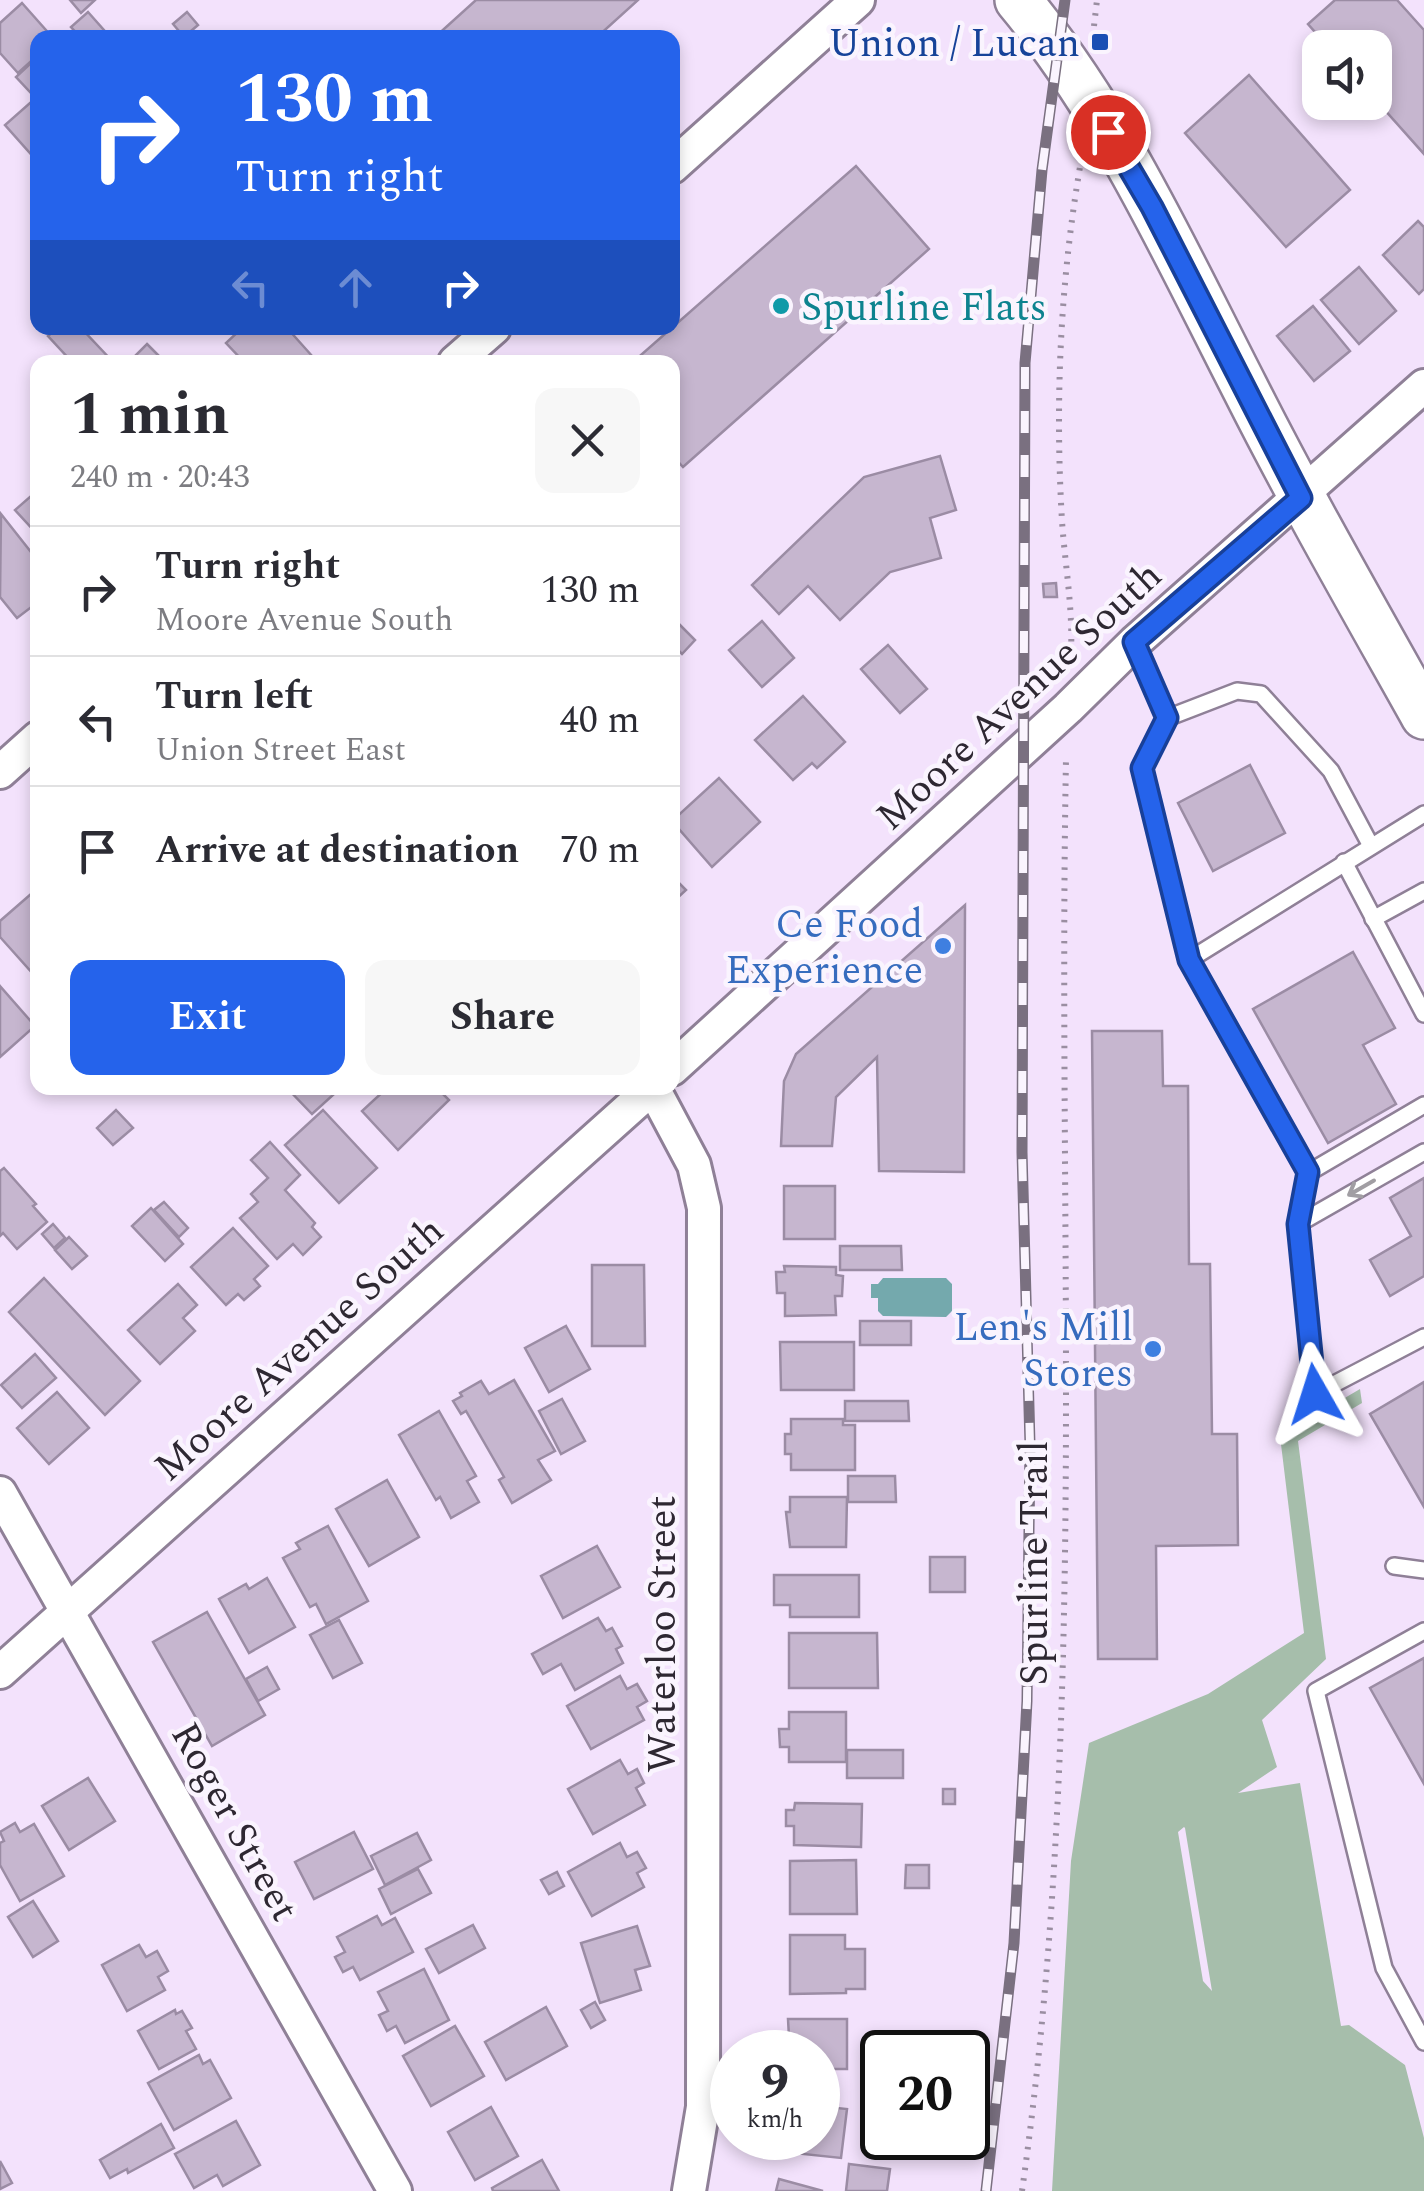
<!DOCTYPE html>
<html lang="en">
<head>
<meta charset="utf-8">
<style>
  :root { --surface:#fff; --page:#f7f7f7; --text:#2b2b33; --muted:#7c7c81; --line:#e1e1e2; --accent:#2563eb }
  body { margin:0; font-family:Spectral,serif; background:var(--page); color:var(--text); height:100vh; display:flex; flex-direction:column; font-size:38px; white-space:nowrap }
  * { box-sizing:border-box; margin:0 }
  p { font-size:32px; color:var(--muted) }
  .icon { flex:none; width:55px; height:55px; fill:none; stroke:currentColor; stroke-width:2; stroke-linecap:round; stroke-linejoin:round }
  .map { position:relative; flex:1; overflow:hidden }
  .drawer { position:absolute; left:30px; top:355px; width:650px; height:740px; display:flex; flex-direction:column; background:var(--surface); border-radius:20px; box-shadow:0 5px 15px #0003 }
  .drawer>* { flex:none }
  .guide { position:absolute; left:30px; top:30px; width:650px; height:305px; border-radius:20px; box-shadow:0 5px 15px #0003; background:#2563eb; color:#fff; overflow:hidden }
  .buttons { position:absolute; left:1302px; top:30px; display:grid; gap:20px }
  .buttons a { display:grid; place-items:center; width:90px; height:90px; border-radius:20px; background:var(--surface); box-shadow:0 5px 15px #0003; font-size:50px }
  .speed { position:absolute; left:710px; top:2030px; display:flex; gap:20px; font-size:50px; font-weight:700; text-align:center }
  .speed>* { display:grid; place-content:center; width:130px; height:130px; border-radius:50%; background:var(--surface); box-shadow:0 5px 15px #0003; line-height:1 }
  .speed small { font-size:25px; font-weight:400 }
  .speed .limit { border:5px solid #111; border-radius:15px; background:#fff; color:#111 }
  .pin { position:absolute; display:grid; place-items:center; width:85px; height:85px; color:#fff; margin:-42px; border:5px solid #fff; border-radius:50%; box-shadow:0 2px 10px #0007 }
  .me { position:absolute; width:110px; margin:-55px; rotate:354deg; stroke-linejoin:round; filter:drop-shadow(0 0 8px #0008) }
  .turn { display:flex; align-items:center; gap:35px; height:210px; padding:0 40px; font-size:45px }
  .turn .icon { width:130px; height:130px; stroke-width:2.5 }
  .turn b { display:block; font-size:70px; line-height:85px }
  .lanes { display:flex; align-items:center; height:95px; padding:0 40px; background:#0003; justify-content:center; gap:50px; direction:ltr }
  .lanes .off { opacity:.35 }
  .round { display:grid; place-items:center; flex:none; width:105px; height:105px; border-radius:20px; background:var(--page) }
  .headline { display:flex; align-items:center; justify-content:space-between; height:170px; padding:0 40px }
  h1 { font-size:60px; font-weight:700; line-height:75px }
  .primary-button { display:flex; gap:20px; margin-top:auto; padding:20px 40px }
  .primary-button a { flex:1; height:115px; border-radius:20px; background:var(--accent); color:#fff; font-size:40px; font-weight:700; line-height:115px; text-align:center }
  .primary-button a+a { background:var(--page); color:var(--text) }
  ul { padding:0; list-style:none }
  li { display:flex; align-items:center; gap:30px; height:130px; padding:0 40px; border-top:2px solid var(--line) }
  li div { flex:1 }
  li b { display:block; font-size:38px }
  li em { font-style:normal }
  .map>svg:first-child { display:block }
</style>
</head>
<body>
<div class="map">
<svg width="1424" height="2191" viewBox="0 0 1424 2191">
  <rect width="100%" height="100%" fill="#f3e2fc"/>
  <path fill="#a6beab" fill-rule="evenodd" d="M1360,1389L1362,1403L1298,1441L1326,1659L1262,1720L1277,1767L1238,1793L1300,1783L1341,2026L1349,2025L1405,2065L1424,2138V2191H1052L1071,1861L1089,1743L1208,1694L1304,1633L1280,1436ZM1184,1827L1185,1828L1212,1991L1203,1981L1178,1832Z"/>
  <path fill="#74a9ad" d="M883,1278H946L952,1284V1311L946,1317L883,1316L878,1311V1298H871V1284H878Z"/>
  <g fill="#c6b6cf" stroke="#9b8ca4" stroke-width="2.5">
    <path d="M70,0H95L81,13Z"/>
    <path d="M476,0H638L596,38H434Z"/>
    <path d="M1335,0H1397L1424,30V154L1375,99V48H1329L1308,24Z"/>
    <path d="M22,3L53,38H38V55L18,73L0,53V23Z"/>
    <path d="M88,12L111,38H81L71,27Z"/>
    <path d="M187,12L198,25L184,37L173,24Z"/>
    <path d="M31,63L38,70V85L30,92L16,77Z"/>
    <path d="M1249,75L1350,190L1286,247L1185,133Z"/>
    <path d="M30,103L38,112L37,161L5,125Z"/>
    <path d="M856,166L929,249L683,467L672,455V362H633Z"/>
    <path d="M1418,221L1424,227V289L1419,294L1383,255Z"/>
    <path d="M1359,267L1396,311L1359,344L1321,300Z"/>
    <path d="M1313,306L1350,351L1314,381L1277,336Z"/>
    <path d="M57,328H81L113,362H72L48,336Z"/>
    <path d="M242,328H287L313,357L307,362H244L226,343Z"/>
    <path d="M147,344L165,362H133L131,360Z"/>
    <path d="M940,456L956,510L930,518L941,558L890,572L840,620L808,586L779,614L752,585L864,477Z"/>
    <path d="M38,490V535L15,510Z"/>
    <path d="M1,514L38,561V602L17,618L0,597Z"/>
    <path d="M1056,583L1057,597H1044L1043,584Z"/>
    <path d="M762,621L794,658L762,687L729,650Z"/>
    <path d="M678,623L695,640L682,654L672,644V628Z"/>
    <path d="M888,645L927,689L900,713L861,669Z"/>
    <path d="M803,696L845,742L817,768L812,763L793,780L755,740Z"/>
    <path d="M1250,765L1285,833L1213,871L1178,803Z"/>
    <path d="M719,778L760,822L712,867L672,821Z"/>
    <path d="M672,876L686,890L672,903Z"/>
    <path d="M31,894L38,901L35,976L0,937V921Z"/>
    <path d="M965,905L964,1172L879,1171L877,1057L836,1097L832,1146H781L784,1081L796,1054Z"/>
    <path d="M1353,952L1395,1028L1363,1045L1396,1104L1328,1143L1253,1009Z"/>
    <path d="M0,986L35,1026L0,1057Z"/>
    <path d="M1092,1031H1162L1163,1086H1188L1189,1264H1210L1212,1434H1237L1238,1545L1156,1546L1157,1659H1098Z"/>
    <path d="M287,1088H326L333,1095L312,1114Z"/>
    <path d="M387,1088H437L449,1100L398,1150L362,1111Z"/>
    <path d="M116,1110L133,1128L113,1145L97,1128Z"/>
    <path d="M323,1110L377,1168L339,1203L285,1145Z"/>
    <path d="M270,1142L300,1175L285,1190L315,1223L312,1227L321,1237L303,1255L293,1244L277,1259L240,1218L258,1202L251,1194L268,1178L251,1160Z"/>
    <path d="M4,1168L36,1204L33,1206L47,1222L17,1249L3,1233L0,1236V1171Z"/>
    <path d="M1424,1178V1276L1390,1296L1370,1260L1411,1236L1390,1198Z"/>
    <rect x="784" y="1186" width="51" height="53"/>
    <path d="M164,1202L188,1228L179,1237L154,1210Z"/>
    <path d="M151,1208L183,1244L165,1261L132,1226Z"/>
    <path d="M53,1224L65,1238L54,1248L42,1234Z"/>
    <path d="M233,1228L268,1266L254,1279L260,1286L244,1300L238,1294L226,1305L191,1267Z"/>
    <path d="M69,1237L87,1256L72,1269L55,1250Z"/>
    <path d="M840,1246H901L902,1270H840Z"/>
    <path d="M592,1265H644L645,1346H592Z"/>
    <path d="M784,1266L836,1267V1275L843,1276L842,1296H835L836,1315L785,1316V1293H777L776,1272H785Z"/>
    <path d="M44,1278L140,1381L105,1415L9,1312Z"/>
    <path d="M178,1284L197,1305L183,1318L195,1331L160,1364L128,1330Z"/>
    <rect x="860" y="1321" width="51" height="24"/>
    <path d="M566,1326L590,1369L549,1392L525,1348Z"/>
    <path d="M780,1342H854V1390H781Z"/>
    <path d="M35,1354L56,1378L22,1408L1,1385Z"/>
    <path d="M514,1380L555,1451L538,1460L551,1480L512,1503L499,1480L504,1477L466,1411L461,1414L453,1401L462,1396L460,1393L481,1381L489,1394Z"/>
    <path d="M1424,1382V1507L1370,1414Z"/>
    <path d="M57,1392L89,1428L49,1464L17,1428Z"/>
    <path d="M562,1399L585,1441L561,1454L539,1411Z"/>
    <path d="M845,1401H908L909,1421H845Z"/>
    <path d="M439,1411L476,1476L467,1481L479,1502L451,1518L440,1497L436,1500L399,1435Z"/>
    <path d="M791,1419H843V1425H855V1470H791V1454H785V1434H791Z"/>
    <path d="M848,1476H895L896,1502H848Z"/>
    <path d="M387,1480L419,1537L369,1566L336,1509Z"/>
    <path d="M790,1497H847L846,1547H790L786,1512H790Z"/>
    <path d="M328,1526L368,1601L326,1624L316,1604L310,1607L283,1558L300,1549L296,1543Z"/>
    <path d="M597,1546L620,1587L563,1618L541,1576Z"/>
    <rect x="930" y="1557" width="35" height="35"/>
    <path d="M774,1575H859V1617H790V1605H774Z"/>
    <path d="M267,1578L295,1627L249,1653L219,1599L246,1584L249,1589Z"/>
    <path d="M207,1612L265,1715L212,1746L153,1642Z"/>
    <path d="M598,1618L606,1631L612,1628L622,1646L616,1649L623,1663L575,1690L561,1664L543,1674L532,1654Z"/>
    <path d="M339,1620L362,1663L333,1678L310,1635Z"/>
    <path d="M789,1633H877L878,1688H789Z"/>
    <path d="M1424,1658V1784L1370,1688Z"/>
    <path d="M267,1667L279,1689L258,1701L246,1679Z"/>
    <path d="M620,1676L627,1689L637,1684L647,1701L637,1707L644,1720L591,1749L567,1706Z"/>
    <path d="M789,1712H846V1762H789V1747H780L779,1729H789Z"/>
    <rect x="847" y="1750" width="56" height="28"/>
    <path d="M620,1760L628,1774L637,1769L644,1783L636,1788L645,1805L593,1834L568,1789Z"/>
    <path d="M88,1778L115,1821L69,1850L42,1806Z"/>
    <rect x="943" y="1789" width="12" height="15"/>
    <path d="M795,1803L862,1804L861,1847L794,1845V1826H786V1810H794Z"/>
    <path d="M15,1823L20,1832L34,1824L64,1876L20,1901L0,1865V1843L4,1841L0,1832Z"/>
    <path d="M354,1832L373,1869L314,1899L295,1862Z"/>
    <path d="M417,1833L431,1860L385,1885L371,1856Z"/>
    <path d="M620,1843L627,1857L637,1852L646,1868L637,1873L644,1887L592,1916L568,1872Z"/>
    <path d="M856,1860L857,1914H790V1861Z"/>
    <path d="M906,1865H929V1888H905Z"/>
    <path d="M418,1869L431,1893L391,1914L379,1889Z"/>
    <path d="M557,1872L564,1886L549,1894L541,1880Z"/>
    <path d="M33,1901L58,1941L33,1957L8,1917Z"/>
    <path d="M377,1916L382,1925L395,1918L413,1952L360,1980L353,1967L343,1972L335,1957L345,1952L337,1937Z"/>
    <path d="M473,1925L485,1948L439,1973L426,1949Z"/>
    <path d="M637,1926L650,1966L635,1970L641,1990L600,2003L581,1943Z"/>
    <path d="M790,1935H845V1949H865V1989H846V1993L790,1994Z"/>
    <path d="M139,1945L146,1957L157,1951L168,1971L158,1977L165,1990L127,2011L102,1965Z"/>
    <path d="M424,1969L449,2020L405,2043L396,2026L387,2031L379,2015L388,2011L378,1992Z"/>
    <path d="M595,2002L605,2020L591,2028L581,2010Z"/>
    <path d="M546,2007L567,2046L506,2080L485,2042Z"/>
    <path d="M175,2010L176,2014L182,2011L192,2028L186,2031L196,2049L159,2069L138,2031Z"/>
    <path d="M788,2019H847V2069H818V2052H781V2037H789Z"/>
    <path d="M455,2026L484,2076L431,2106L403,2056Z"/>
    <path d="M199,2055L203,2064L210,2060L231,2098L174,2130L148,2083Z"/>
    <path d="M818,2106L847,2109L841,2158L784,2152L785,2138H818Z"/>
    <path d="M491,2107L518,2156L475,2180L448,2132Z"/>
    <path d="M236,2121L260,2165L223,2186L217,2175L194,2188L175,2154Z"/>
    <path d="M161,2124L174,2148L128,2173L127,2169L110,2178L100,2160Z"/>
    <path d="M542,2160L559,2191H493L492,2188Z"/>
    <path d="M0,2161L12,2183L0,2189Z"/>
    <path d="M849,2164L890,2169L887,2191H846Z"/>
    <path d="M779,2179L823,2191H776Z"/>
  </g>
  <g fill="none" stroke-linecap="round" stroke-linejoin="round">
    <g stroke="#8f8097" stroke-width="20">
      <g id="lane">
        <path d="M1135,642L1167,718L1143,768L1189,960L1308,1173L1424,1105"/>
        <path d="M1167,718L1237,691L1261,694L1331,771L1371,846"/>
        <path d="M1344,862L1424,1014"/>
        <path d="M1373,919L1424,891"/>
        <path d="M1189,960L1424,814"/>
        <path d="M1308,1173L1298,1224L1315,1394L1424,1337"/>
        <path d="M1298,1224L1424,1152"/>
        <path d="M1394,1566L1424,1570"/>
        <path d="M1424,1631L1316,1691L1384,1968L1424,2042"/>
      </g>
    </g>
    <g stroke="#8f8097" stroke-width="38">
      <g id="street">
        <path d="M672,167L858,0"/>
        <path d="M455,362L494,328"/>
        <path d="M0,772L38,738"/>
        <path d="M672,1069L1068,708L1135,642L1424,386"/>
        <path d="M653,1088L694,1165L704,1208L703,2107L689,2191"/>
        <path d="M0,1493L395,2191"/>
        <path d="M0,1672L652,1088"/>
      </g>
    </g>
    <g stroke="#8f8097" stroke-width="50">
      <path id="secondary" d="M1018,0C1113,114 1177,256 1245,388C1301,499 1363,607 1424,716"/>
    </g>
    <g stroke="#9a8ea1" stroke-width="6" stroke-dasharray="2.5 8" stroke-linecap="butt">
      <path d="M1094,26L1097,0"/>
      <path d="M1071,652C1073,608 1065,565 1062,521C1055,403 1060,284 1080,167"/>
      <path d="M1022,2191C1089,1719 1057,1235 1066,759"/>
    </g>
    <use href="#lane" stroke="#fff" stroke-width="15"/>
    <use href="#street" stroke="#fff" stroke-width="32"/>
    <use href="#secondary" stroke="#fff" stroke-width="45"/>
    <g stroke="#7a7080" stroke-width="11">
      <path id="rail" d="M986,2191L1014,1943L1027,1701L1030,1444L1022,1152L1025,363L1042,170L1065,0"/>
    </g>
    <use href="#rail" stroke="#faf4fe" stroke-width="8" stroke-dasharray="22" stroke-linecap="butt"/>
  </g>
  <defs><path id="oneway-shaft" d="M-6 0H5M1.5-3L5.5 0L1.5 3" fill="none" stroke-width="1.6" stroke-linecap="round" stroke-linejoin="round" transform="scale(2.5)"/></defs>
  <use stroke="#a19ea3" href="#oneway-shaft" transform="translate(1361 1188) rotate(150)"/>
  <g fill="none" stroke-linecap="round" stroke-linejoin="round">
    <g stroke="#184099" stroke-width="25">
      <path id="route" d="M1108,132L1152,207L1301,498L1134,642L1167,718L1142,768L1189,960L1308,1172L1298,1224L1315,1394"/>
    </g>
    <use href="#route" stroke="#2563eb" stroke-width="18"/>
  </g>
  <rect fill="#1a4fb4" stroke="#faf4fe" stroke-width="4" x="1090" y="32" width="20" height="20" rx="5"/>
  <circle fill="#0f9aa8" stroke="#faf4fe" stroke-width="4" cx="781" cy="306" r="10"/>
  <g fill="#3f7fe0" stroke="#faf4fe" stroke-width="4">
    <circle cx="943" cy="946" r="10"/>
    <circle cx="1153" cy="1349" r="10"/>
  </g>
  <g text-anchor="middle" stroke-width="9" stroke-linejoin="round" paint-order="stroke">
    <g font-size="40" fill="#164399" stroke="#faf4fe" text-anchor="end">
      <text x="1080" y="56">Union / Lucan</text>
    </g>
    <g font-size="40" fill="#0d838f" stroke="#faf4fe" text-anchor="start">
      <text x="801" y="320">Spurline Flats</text>
    </g>
    <g font-size="40" fill="#2e2832" stroke="#faf4fe">
      <text transform="translate(1018 695) rotate(-43)" y="14">Moore Avenue South</text>
      <text transform="translate(298 1348) rotate(-42)" y="14">Moore Avenue South</text>
      <text transform="translate(1033 1563) rotate(-90)" y="14">Spurline Trail</text>
      <text transform="translate(661 1634) rotate(-90)" y="14">Waterloo Street</text>
      <text transform="translate(236 1821) rotate(61)" y="14">Roger Street</text>
    </g>
    <g font-size="40" fill="#366cbe" stroke="#faf4fe" text-anchor="end">
      <text x="923" y="937">Ce Food<tspan x="923" dy="46">Experience</tspan></text>
      <text x="1133" y="1340">Len's Mill<tspan x="1133" dy="46">Stores</tspan></text>
    </g>
  </g>
</svg>
<div class="buttons">
<a><svg class="icon" aria-label="sound" viewBox="0 0 24 24"><path d="M4 9h4l5-4v14l-5-4H4zM17 9q2 3 0 6"/></svg></a>
</div>
<div class="speed"><div>9<small>km/h</small></div><div class="limit">20</div></div>
<div class="pin" style="left:1108px;top:132px;background:#d93025"><svg class="icon" aria-label="arrive" viewBox="0 0 24 24"><path d="M6 21V4h12l-3 4 3 4H6"/></svg></div>
<svg class="me" style="left:1315px;top:1394px" viewBox="-20 -20 40 40"><path d="M0-17L14 15 0 8-14 15z" fill="#2563eb" stroke="#fff" stroke-width="4"/></svg>
<div class="guide">
<div class="turn"><svg class="icon" aria-label="right" viewBox="0 0 24 24"><path d="M7 20v-9h11M14 6l5 5-5 5"/></svg><div><b>130 m</b>Turn right</div></div>
<div class="lanes"><svg class="icon off" aria-label="left" viewBox="0 0 24 24"><path d="M17 20v-9H6M10 6l-5 5 5 5"/></svg><svg class="icon off" aria-label="ahead" viewBox="0 0 24 24"><path d="M12 20V5M6 11l6-6 6 6"/></svg><svg class="icon" aria-label="right" viewBox="0 0 24 24"><path d="M7 20v-9h11M14 6l5 5-5 5"/></svg></div>
</div>
<section class="drawer">
<div class="headline"><div><h1>1 min</h1><p>240 m · 20:43</p></div><a class="round"><svg class="icon" aria-label="close" viewBox="0 0 24 24"><path d="M6 6l12 12M18 6L6 18"/></svg></a></div>
<ul>
<li><svg class="icon" aria-label="right" viewBox="0 0 24 24"><path d="M7 20v-9h11M14 6l5 5-5 5"/></svg><div><b>Turn right</b><p>Moore Avenue South</p></div><em>130 m</em></li>
<li><svg class="icon" aria-label="left" viewBox="0 0 24 24"><path d="M17 20v-9H6M10 6l-5 5 5 5"/></svg><div><b>Turn left</b><p>Union Street East</p></div><em>40 m</em></li>
<li><svg class="icon" aria-label="arrive" viewBox="0 0 24 24"><path d="M6 21V4h12l-3 4 3 4H6"/></svg><div><b>Arrive at destination</b></div><em>70 m</em></li>
</ul>
<div class="primary-button"><a>Exit</a><a>Share</a></div>
</section>
</div>
</body>
</html>
